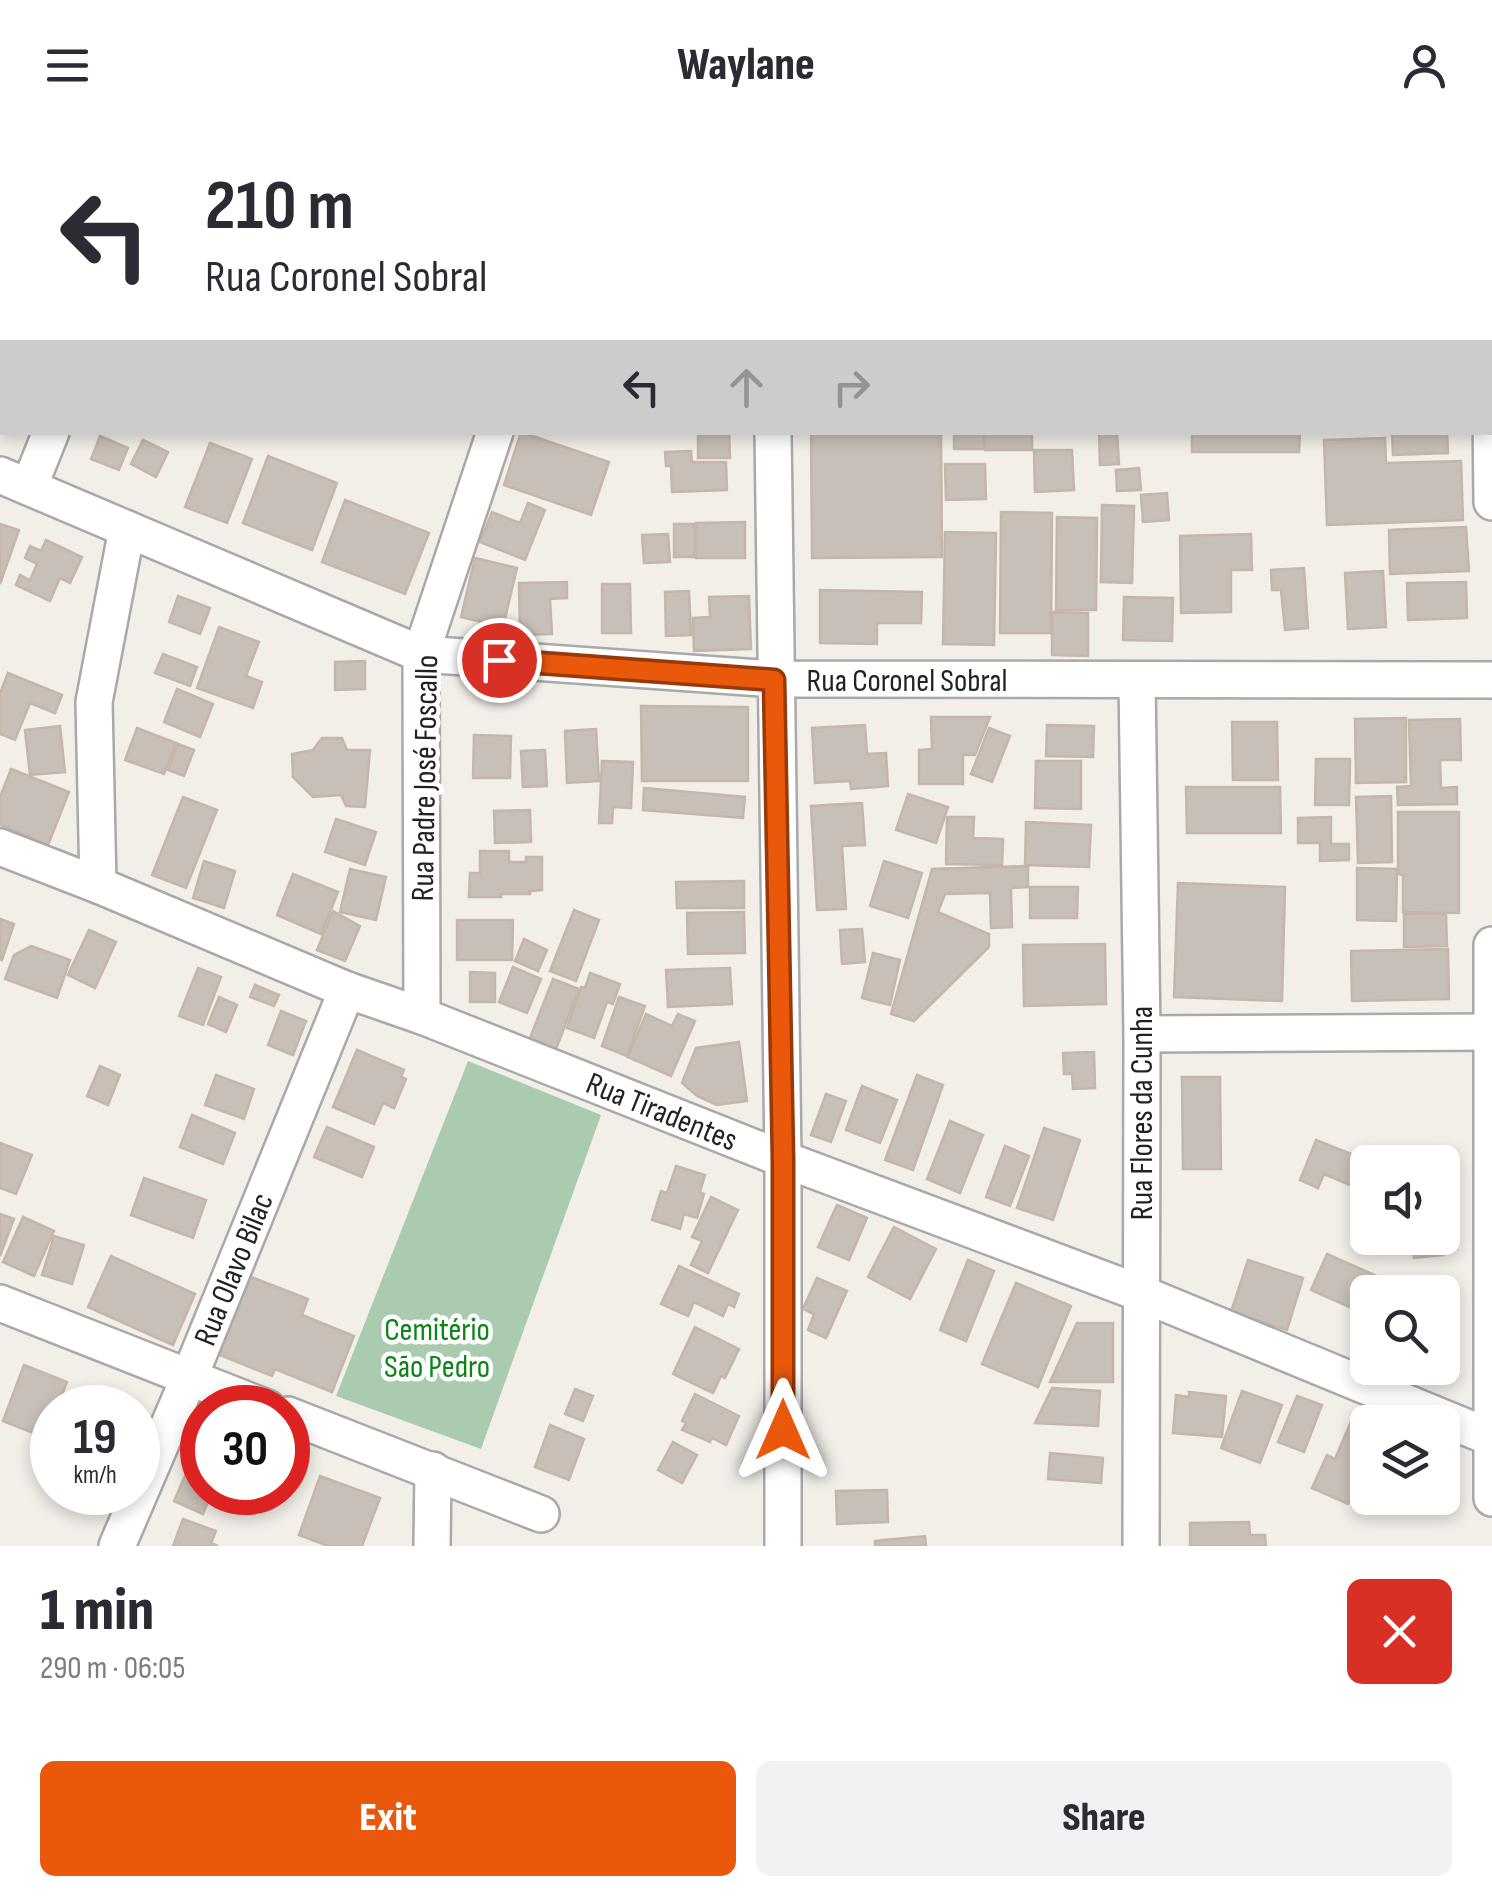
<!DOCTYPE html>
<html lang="en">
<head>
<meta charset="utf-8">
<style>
  :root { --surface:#fff; --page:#f2f2f3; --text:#2b2b33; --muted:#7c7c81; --accent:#ea580c }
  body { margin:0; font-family:"Sofia Sans Condensed",sans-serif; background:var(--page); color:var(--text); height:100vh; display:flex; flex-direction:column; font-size:38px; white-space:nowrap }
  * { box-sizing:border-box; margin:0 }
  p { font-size:32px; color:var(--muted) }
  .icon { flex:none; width:55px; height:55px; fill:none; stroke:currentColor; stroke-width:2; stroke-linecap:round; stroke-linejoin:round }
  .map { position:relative; height:1416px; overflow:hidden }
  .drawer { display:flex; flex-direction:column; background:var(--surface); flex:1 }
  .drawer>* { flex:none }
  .guide { position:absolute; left:0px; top:0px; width:1492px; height:305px; box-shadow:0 5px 15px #0003; background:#fff; color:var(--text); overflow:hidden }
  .buttons { position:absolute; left:1350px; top:1015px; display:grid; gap:20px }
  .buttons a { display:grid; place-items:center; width:110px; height:110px; border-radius:15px; background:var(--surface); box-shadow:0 5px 15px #0003; font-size:50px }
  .speed { position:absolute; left:30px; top:1255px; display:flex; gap:20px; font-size:50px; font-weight:700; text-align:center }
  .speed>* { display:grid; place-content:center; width:130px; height:130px; border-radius:50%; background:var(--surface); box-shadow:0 5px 15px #0003; line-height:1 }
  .speed small { font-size:25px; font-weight:400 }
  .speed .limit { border:15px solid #d22; background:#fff; color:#111 }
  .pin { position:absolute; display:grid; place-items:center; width:85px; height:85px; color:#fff; margin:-42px; border:5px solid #fff; border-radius:50%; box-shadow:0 2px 10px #0007 }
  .me { position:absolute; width:110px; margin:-55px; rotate:0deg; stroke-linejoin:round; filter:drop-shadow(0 0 8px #0008) }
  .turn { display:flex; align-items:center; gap:35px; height:210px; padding:0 40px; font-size:45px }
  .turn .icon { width:130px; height:130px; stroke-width:2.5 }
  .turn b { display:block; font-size:70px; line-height:85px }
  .lanes { display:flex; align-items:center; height:95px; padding:0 40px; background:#0003; justify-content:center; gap:50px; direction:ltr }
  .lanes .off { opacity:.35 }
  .round { display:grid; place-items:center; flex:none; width:105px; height:105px; border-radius:15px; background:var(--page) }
  .headline { display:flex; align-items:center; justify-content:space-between; height:170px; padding:0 40px }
  h1 { font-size:60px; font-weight:800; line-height:75px }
  .primary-button { display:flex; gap:20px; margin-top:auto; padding:20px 40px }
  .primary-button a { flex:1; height:115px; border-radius:15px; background:var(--accent); color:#fff; font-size:40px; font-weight:800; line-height:115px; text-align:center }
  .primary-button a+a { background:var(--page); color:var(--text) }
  header { display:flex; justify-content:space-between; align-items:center; height:130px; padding:0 40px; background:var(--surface); font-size:45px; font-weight:800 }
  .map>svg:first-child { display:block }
</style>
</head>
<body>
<header><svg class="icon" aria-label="menu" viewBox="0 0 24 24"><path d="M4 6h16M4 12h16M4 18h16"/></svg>Waylane<svg class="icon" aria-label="person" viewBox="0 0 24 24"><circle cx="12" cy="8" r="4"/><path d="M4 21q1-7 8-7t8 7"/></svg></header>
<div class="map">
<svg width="1492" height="1416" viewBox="0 0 1492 1416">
  <rect width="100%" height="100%" fill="#f2efe9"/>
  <path fill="#aacbaf" d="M468,931L601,985L481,1319L336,1266Z"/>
  <g fill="#c7bfb8" stroke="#c4b6ab" stroke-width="2.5">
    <rect x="1097" y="0" width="166" height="2"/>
    <rect x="1356" y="0" width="120" height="2"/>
    <path d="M521,302L609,332L591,385L504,355Z"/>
    <path d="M698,302H729L730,328H698Z"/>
    <path d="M811,302H941L942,427L812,428Z"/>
    <rect x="954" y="302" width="30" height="17"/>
    <rect x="985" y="302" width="47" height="18"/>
    <path d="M1099,302H1117L1119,334L1100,335Z"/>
    <path d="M1192,302H1300L1299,322H1192Z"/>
    <path d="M1392,302H1447L1448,323L1393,325Z"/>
    <path d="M100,306L128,318L119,340L91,329Z"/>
    <path d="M1385,308L1386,333L1461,331L1463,390L1327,395L1324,310Z"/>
    <path d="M143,310L168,322L156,347L131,334Z"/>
    <path d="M210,313L252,329L227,393L185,377Z"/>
    <path d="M1034,320H1072L1074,360L1035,362Z"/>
    <path d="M691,321L692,332H726L727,360L672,362L671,336H666L665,322Z"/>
    <path d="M268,326L337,353L312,420L243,393Z"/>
    <path d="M945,334H985L986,369L946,370Z"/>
    <path d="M1139,338L1141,360L1117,361L1116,340Z"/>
    <path d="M1167,363L1169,390L1143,392L1141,365Z"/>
    <path d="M345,370L429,403L405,464L322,432Z"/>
    <path d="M528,373L545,380L525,430L480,412L492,382L520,393Z"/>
    <path d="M1102,375L1134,376L1132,453L1101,452Z"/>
    <path d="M1001,382L1052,383L1051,503H1000Z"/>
    <path d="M1057,387L1097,388L1096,480H1056Z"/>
    <path d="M745,392V428H696V393Z"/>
    <path d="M0,394L19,400L0,454Z"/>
    <rect x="674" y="394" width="21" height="33"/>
    <path d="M1466,397L1469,441L1390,444L1389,400Z"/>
    <path d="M945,402L996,403L994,515L943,514Z"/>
    <path d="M668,404L670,432L644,433L642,405Z"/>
    <path d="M1251,404L1252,440H1231V482L1181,483L1180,406Z"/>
    <path d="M46,410L82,427L70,453L60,448L50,471L16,455L20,445L30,450L37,434L25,428L30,416L41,421Z"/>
    <path d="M475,428L517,438L503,497L461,487Z"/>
    <path d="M1304,438L1308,498L1285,500L1281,460H1272L1271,440Z"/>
    <path d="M1383,441L1386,497L1348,499L1345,443Z"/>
    <path d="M567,452V468L550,469L552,504L520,505L519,453Z"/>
    <path d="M1466,452L1467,488L1408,490L1407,453Z"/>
    <path d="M602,454H630L631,503H602Z"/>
    <path d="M820,460L922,462L921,493H877V514L820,513Z"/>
    <path d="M689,461L691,505L666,506L665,462Z"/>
    <path d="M178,466L210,478L200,504L169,492Z"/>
    <path d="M749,466L751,519L694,521L693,488L710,487L709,467Z"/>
    <path d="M1124,467L1173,468L1172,511L1123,510Z"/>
    <path d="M1052,482L1088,483V526L1052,525Z"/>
    <path d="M219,497L259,512L246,546L262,552L253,578L197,558Z"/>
    <path d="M163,524L197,537L190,556L155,543Z"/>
    <path d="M365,531V559L335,560V532Z"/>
    <path d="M8,543L62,565L55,583L30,573L15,610L0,604V563Z"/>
    <path d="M177,559L213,574L200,607L164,592Z"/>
    <path d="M641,576L748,577V651H642Z"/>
    <path d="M931,587H990L975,625H963V654H919V620L932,619Z"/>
    <path d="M1406,588V652L1356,653L1355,589Z"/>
    <path d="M1460,589L1461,630H1440L1441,658L1457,657V674L1398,675L1397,657L1411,656L1409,590Z"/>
    <path d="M1232,592H1277L1278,650H1233Z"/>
    <path d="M865,595L867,624L886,623L888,656L851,659L850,651L815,653L812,598Z"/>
    <path d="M1047,595L1094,596L1093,627L1046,626Z"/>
    <path d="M60,596L65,642L30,645L25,600Z"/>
    <path d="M137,598L176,613L164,644L125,630Z"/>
    <path d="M989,598L1010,606L992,652L971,644Z"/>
    <path d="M596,599L599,651L567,653L565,601Z"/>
    <path d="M474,605L511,606L510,648H473Z"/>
    <path d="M322,608H342L347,620H370L365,677L346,676L341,665L313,667L293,647L292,624L313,620Z"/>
    <path d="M178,614L194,620L184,646L168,640Z"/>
    <path d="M545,620L547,656L523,657L521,621Z"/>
    <path d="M1316,629H1350L1349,675H1315Z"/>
    <path d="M602,631L633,632L631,678L613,677L612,693H599Z"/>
    <path d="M1036,631H1081V679L1035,678Z"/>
    <path d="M11,639L69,662L48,715L0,695V667Z"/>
    <path d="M1186,657H1280L1281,703H1187Z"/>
    <path d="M644,658L745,667L743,688L643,680Z"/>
    <path d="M908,664L948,677L936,713L896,700Z"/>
    <path d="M1391,666L1392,732L1358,733L1356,667Z"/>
    <path d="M183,667L217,680L186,758L152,745Z"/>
    <path d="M862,673L865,715L842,716L846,779L817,780L811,676Z"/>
    <path d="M530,680L531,712L495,713L494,681Z"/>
    <path d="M1398,682H1459V783L1403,782V745L1398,744Z"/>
    <path d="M947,687H974L973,708L1003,709L1002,735L946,734Z"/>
    <path d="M1331,687V714H1349V730L1320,731V713H1298V688Z"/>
    <path d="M336,689L376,702L365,735L325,722Z"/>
    <path d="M1026,692L1091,695L1089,737L1025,735Z"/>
    <path d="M480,721H509V732H526V727H542V760L530,761V764H501V767H469L470,743H480Z"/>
    <path d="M204,731L235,741L224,778L193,768Z"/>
    <path d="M884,731L922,743L908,788L870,776Z"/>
    <path d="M1028,736V757L1011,758L1012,797L991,798L990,763L945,764L938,782L989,804V817L914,891L891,884L932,739Z"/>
    <path d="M1357,738L1397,739L1396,791L1357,790Z"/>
    <path d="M350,739L386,747L376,790L340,782Z"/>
    <path d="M293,744L338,762L321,804L277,785Z"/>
    <path d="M744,751V778H677L676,752Z"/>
    <path d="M1178,753L1285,757L1282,871L1174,867Z"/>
    <path d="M1030,757H1078L1077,788H1030Z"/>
    <path d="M574,780L599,790L576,851L550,841Z"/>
    <path d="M333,781L360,796L345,831L317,820Z"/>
    <path d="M744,782L745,823L688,824L687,783Z"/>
    <path d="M1446,783L1447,816L1404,817V784Z"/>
    <path d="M0,789L14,794L2,830L0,829Z"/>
    <path d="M457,790H513L512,830H457Z"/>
    <path d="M862,799L865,832L842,834L840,800Z"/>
    <path d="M89,800L116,812L95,858L68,845Z"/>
    <path d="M524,809L547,820L538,841L515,831Z"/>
    <path d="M1105,814L1106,874L1024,876L1023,815Z"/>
    <path d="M31,816L70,830L57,868L5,849L14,825Z"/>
    <path d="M1448,819L1449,869L1352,871L1351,821Z"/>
    <path d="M873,823L900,830L890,875L862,868Z"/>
    <path d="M513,837L541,849L527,883L499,872Z"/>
    <path d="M198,838L221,847L203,895L179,886Z"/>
    <path d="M730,838L732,874L668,877L666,840Z"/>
    <path d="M470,842L495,843V872H470Z"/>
    <path d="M590,843L620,854L613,874L607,872L594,908L567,898L581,857L585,858Z"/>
    <path d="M553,849L579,859L556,919L530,908Z"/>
    <path d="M255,855L279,865L274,876L250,867Z"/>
    <path d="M219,867L237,875L226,902L208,894Z"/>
    <path d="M619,867L645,876L627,926L602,916Z"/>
    <path d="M281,881L306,891L293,925L268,915Z"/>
    <path d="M646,884L672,896L678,884L695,891L671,946L628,927Z"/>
    <path d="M739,912L747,971L717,975L697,966L682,953L696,918Z"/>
    <path d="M357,920L404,940L401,947L406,949L394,978L383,973L374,994L333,977Z"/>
    <path d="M1094,922L1095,958L1073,959L1072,944H1064L1063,923Z"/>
    <path d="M100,936L120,945L108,975L87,966Z"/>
    <path d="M216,945L254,959L244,989L205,975Z"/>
    <path d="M917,945L943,955L913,1040L885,1030Z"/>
    <path d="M1182,947H1220L1221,1039H1183Z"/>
    <path d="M862,956L897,970L880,1013L846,1000Z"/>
    <path d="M826,964L846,971L831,1012L811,1005Z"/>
    <path d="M192,985L235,1003L223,1034L180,1017Z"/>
    <path d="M950,991L983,1005L960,1063L927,1049Z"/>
    <path d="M327,997L374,1017L362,1047L314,1027Z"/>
    <path d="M1044,998L1080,1010L1053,1090L1017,1078Z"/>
    <path d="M1316,1010L1361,1028L1350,1055L1324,1044L1318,1058L1300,1050Z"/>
    <path d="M0,1013L32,1025L16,1064L0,1058Z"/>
    <path d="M1005,1016L1029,1026L1010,1076L986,1067Z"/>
    <path d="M676,1036L705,1045L700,1062L704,1064L697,1088L684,1084L680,1099L652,1090L661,1061L667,1063Z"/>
    <path d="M144,1048L206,1070L193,1108L131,1085Z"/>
    <path d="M711,1067L738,1080L708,1143L691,1135L702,1111L692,1107Z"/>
    <path d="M837,1075L867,1088L849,1130L818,1117Z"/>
    <path d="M0,1084L14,1089L0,1126Z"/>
    <path d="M23,1087L54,1101L34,1146L3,1132Z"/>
    <path d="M894,1097L936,1119L910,1169L868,1147Z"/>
    <path d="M54,1106L84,1115L72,1154L42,1145Z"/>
    <path d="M1412,1108H1442L1444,1125L1414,1128Z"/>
    <path d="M1327,1124L1386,1150L1380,1162H1368V1185L1311,1160Z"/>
    <path d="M111,1126L195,1164L173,1215L88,1177Z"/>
    <path d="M968,1130L994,1141L966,1211L940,1200Z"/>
    <path d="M1248,1130L1303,1148L1287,1200L1231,1182Z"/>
    <path d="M679,1136L739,1164L734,1177L728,1174L723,1186L694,1172L688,1186L661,1174Z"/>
    <path d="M246,1145L308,1169L302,1185L354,1206L332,1262L275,1239L272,1246L215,1223Z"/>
    <path d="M817,1148L847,1161L826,1208L808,1200L814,1184L803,1179Z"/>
    <path d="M1016,1153L1071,1176L1038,1257L982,1234Z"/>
    <path d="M1077,1193H1113V1252H1050Z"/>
    <path d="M695,1197L739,1219L725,1248L721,1246L713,1263L673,1244Z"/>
    <path d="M24,1235L67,1252L57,1278H52V1290L46,1308L3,1291Z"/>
    <path d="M1052,1258L1100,1261L1098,1296L1035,1293Z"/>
    <path d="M575,1259L593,1266L583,1291L565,1284Z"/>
    <path d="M1242,1261L1282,1275L1260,1333L1221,1318Z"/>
    <path d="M1189,1262L1226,1266L1222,1307L1173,1303L1176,1265L1189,1267Z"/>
    <path d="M695,1264L739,1286L726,1315L712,1308L710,1312L682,1300L686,1293L682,1291Z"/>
    <path d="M1297,1266L1322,1275L1304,1322L1278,1312Z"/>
    <path d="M1350,1294L1368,1302V1336L1348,1374L1312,1358L1327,1325L1335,1329Z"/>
    <path d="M550,1295L584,1309L569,1350L535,1337Z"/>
    <path d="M673,1312L697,1325L682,1353L658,1340Z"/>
    <path d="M195,1323L202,1326V1362H212L203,1384L174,1371Z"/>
    <path d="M1050,1323L1103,1328L1101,1353L1048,1349Z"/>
    <path d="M320,1346L380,1368L362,1416H328L299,1405Z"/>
    <path d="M887,1360L888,1392L837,1394L836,1361Z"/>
    <path d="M183,1389L216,1401L211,1413L218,1416H173Z"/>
    <path d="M1249,1392L1250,1405H1265L1266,1416H1190V1393Z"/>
    <path d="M925,1406L926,1416H875V1411Z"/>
  </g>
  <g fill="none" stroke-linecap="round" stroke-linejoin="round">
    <g stroke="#a9a9a9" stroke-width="40">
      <g id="minor">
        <path d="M68,0L75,2"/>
        <path d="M169,2L170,0"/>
        <path d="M603,2V0"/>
        <path d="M1490,185L1492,372"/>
        <path d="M773,302L783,1029V1416"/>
        <path d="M0,345L421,524L774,549L1492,550"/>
        <path d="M29,357L51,302"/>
        <path d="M1137,550L1142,904L1141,1416"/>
        <path d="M0,717L98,755L347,860L422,886L783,1029L1140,1163L1492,1308"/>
        <path d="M98,755L94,572L127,399"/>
        <path d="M1492,815V1368"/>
        <path d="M422,886L421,524L495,302"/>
        <path d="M1142,904L1492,902"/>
        <path d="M0,1173L267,1278"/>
        <path d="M288,1285L541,1384"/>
        <path d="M117,1416L189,1248L347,860"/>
        <path d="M432,1416L433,1340"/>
      </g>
    </g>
    <use href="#minor" stroke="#fff" stroke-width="35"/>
  </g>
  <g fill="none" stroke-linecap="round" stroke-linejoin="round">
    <g stroke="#983908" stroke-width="25">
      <path id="route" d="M499,530L774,550L783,1030V1300"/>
    </g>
    <use href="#route" stroke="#ea580c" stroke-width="18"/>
  </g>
  <g text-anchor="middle" stroke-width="9" stroke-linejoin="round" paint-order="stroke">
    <g font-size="32" fill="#222" stroke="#fff">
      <text x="907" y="561">Rua Coronel Sobral</text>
      <text transform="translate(424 648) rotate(-89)" y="11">Rua Padre José Foscallo</text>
      <text transform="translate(662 981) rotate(22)" y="11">Rua Tiradentes</text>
      <text transform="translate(1141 983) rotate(-90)" y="11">Rua Flores da Cunha</text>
      <text transform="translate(233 1139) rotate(-68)" y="11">Rua Olavo Bilac</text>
    </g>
    <g font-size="32" fill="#0c8416" stroke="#fff">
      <text x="437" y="1210">Cemitério<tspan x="437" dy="37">São Pedro</tspan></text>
    </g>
  </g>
</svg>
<div class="buttons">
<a><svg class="icon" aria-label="sound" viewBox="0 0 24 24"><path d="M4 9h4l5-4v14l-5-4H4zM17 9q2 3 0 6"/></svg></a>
<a><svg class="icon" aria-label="search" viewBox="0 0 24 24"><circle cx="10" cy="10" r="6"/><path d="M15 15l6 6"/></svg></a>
<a><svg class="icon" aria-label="layers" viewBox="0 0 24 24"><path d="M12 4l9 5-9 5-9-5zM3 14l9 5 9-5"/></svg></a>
</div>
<div class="speed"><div>19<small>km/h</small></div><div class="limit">30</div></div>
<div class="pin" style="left:499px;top:530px;background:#d93025"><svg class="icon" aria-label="arrive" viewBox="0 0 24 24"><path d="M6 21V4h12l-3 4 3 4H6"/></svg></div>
<svg class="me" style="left:783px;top:1300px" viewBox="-20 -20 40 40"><path d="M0-17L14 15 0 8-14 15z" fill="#ea580c" stroke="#fff" stroke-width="4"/></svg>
<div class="guide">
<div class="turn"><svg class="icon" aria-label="left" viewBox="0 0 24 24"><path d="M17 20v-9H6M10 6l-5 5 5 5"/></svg><div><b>210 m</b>Rua Coronel Sobral</div></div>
<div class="lanes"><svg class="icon" aria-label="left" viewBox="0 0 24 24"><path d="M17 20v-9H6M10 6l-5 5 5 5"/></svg><svg class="icon off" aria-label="ahead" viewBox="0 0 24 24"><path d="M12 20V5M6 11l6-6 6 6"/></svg><svg class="icon off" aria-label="right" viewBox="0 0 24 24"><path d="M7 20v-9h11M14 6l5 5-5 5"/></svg></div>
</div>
</div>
<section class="drawer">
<div class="headline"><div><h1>1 min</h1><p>290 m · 06:05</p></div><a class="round" style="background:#d93025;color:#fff"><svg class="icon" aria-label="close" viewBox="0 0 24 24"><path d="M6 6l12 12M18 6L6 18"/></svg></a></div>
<div class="primary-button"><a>Exit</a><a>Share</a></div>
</section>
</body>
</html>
